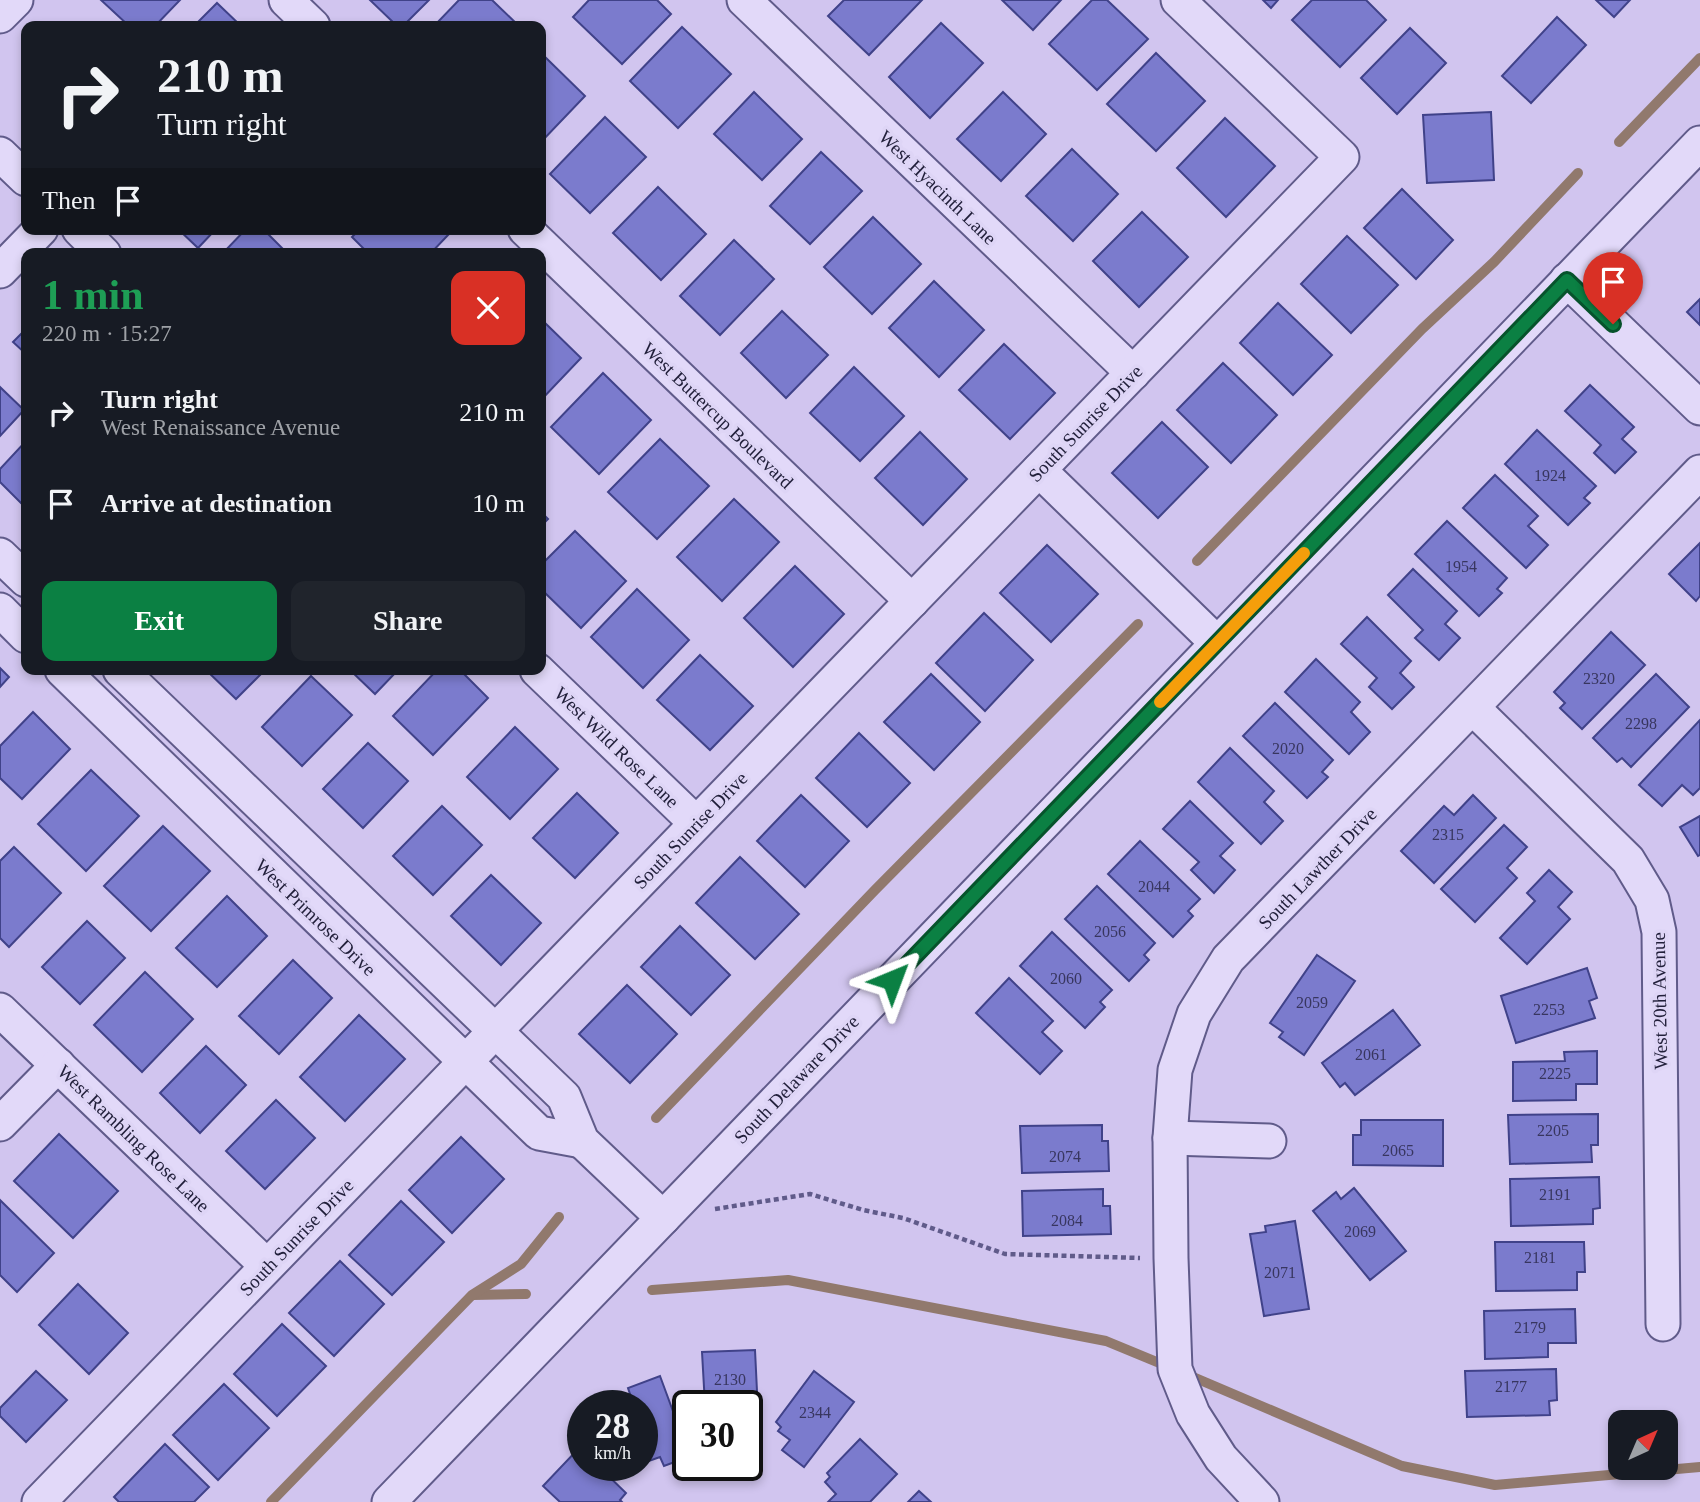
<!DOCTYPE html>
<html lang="en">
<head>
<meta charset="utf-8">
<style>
  :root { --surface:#171b24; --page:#20242c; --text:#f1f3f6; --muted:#9ea1a6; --accent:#0b8043 }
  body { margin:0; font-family:Georgia,serif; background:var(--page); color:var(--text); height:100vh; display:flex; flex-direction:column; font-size:26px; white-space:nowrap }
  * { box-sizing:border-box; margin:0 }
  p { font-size:23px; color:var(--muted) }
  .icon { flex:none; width:38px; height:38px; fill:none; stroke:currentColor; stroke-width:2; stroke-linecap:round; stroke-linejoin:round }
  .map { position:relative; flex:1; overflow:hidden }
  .drawer { position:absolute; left:21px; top:248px; width:525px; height:427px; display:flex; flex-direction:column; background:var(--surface); border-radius:14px; box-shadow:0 4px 10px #0003 }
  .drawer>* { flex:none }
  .guide { position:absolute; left:21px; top:21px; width:525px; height:214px; border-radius:14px; box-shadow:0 4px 10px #0003; background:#171b24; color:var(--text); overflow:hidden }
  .needle { width:46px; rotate:44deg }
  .tools { position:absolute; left:1608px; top:1410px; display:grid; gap:14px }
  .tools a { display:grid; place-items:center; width:70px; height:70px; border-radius:14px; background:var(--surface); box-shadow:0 4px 10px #0003; font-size:35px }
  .speed { position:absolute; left:567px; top:1390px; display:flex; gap:14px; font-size:35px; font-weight:700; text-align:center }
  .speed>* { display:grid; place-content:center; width:91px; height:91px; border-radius:50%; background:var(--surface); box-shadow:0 4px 10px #0003; line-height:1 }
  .speed small { font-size:18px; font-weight:400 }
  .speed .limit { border:4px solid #111; border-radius:10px; background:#fff; color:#111 }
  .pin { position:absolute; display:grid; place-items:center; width:60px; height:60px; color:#fff; margin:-72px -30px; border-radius:50% 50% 50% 0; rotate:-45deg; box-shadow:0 0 7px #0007 }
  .pin .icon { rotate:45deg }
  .me { position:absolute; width:77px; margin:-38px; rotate:44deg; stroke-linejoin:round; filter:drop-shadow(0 0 5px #0008) }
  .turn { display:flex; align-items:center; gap:24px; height:147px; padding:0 21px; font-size:32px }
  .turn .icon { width:91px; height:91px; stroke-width:2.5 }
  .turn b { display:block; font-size:49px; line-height:60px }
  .then { display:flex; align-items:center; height:66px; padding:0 21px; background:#0003; gap:14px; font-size:26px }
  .round { display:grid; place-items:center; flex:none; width:74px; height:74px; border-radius:14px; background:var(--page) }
  .overview { display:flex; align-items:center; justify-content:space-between; height:119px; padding:0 21px }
  h1 { font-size:42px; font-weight:600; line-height:52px; color:#1e9e55 }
  .cta { display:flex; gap:14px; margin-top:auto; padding:14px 21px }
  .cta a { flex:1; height:80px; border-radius:14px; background:var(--accent); color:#fff; font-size:28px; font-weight:600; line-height:80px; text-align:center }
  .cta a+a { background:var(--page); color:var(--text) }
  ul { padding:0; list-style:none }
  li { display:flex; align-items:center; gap:21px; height:91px; padding:0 21px }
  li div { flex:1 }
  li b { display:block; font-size:26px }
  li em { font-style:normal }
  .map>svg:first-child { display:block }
</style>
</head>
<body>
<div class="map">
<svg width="1700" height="1502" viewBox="0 0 1700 1502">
  <rect width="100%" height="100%" fill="#d1c5ef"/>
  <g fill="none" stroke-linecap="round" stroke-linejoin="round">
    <g stroke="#91796d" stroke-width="10">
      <path d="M1619,142L1700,58"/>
      <path d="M1197,561L1422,329L1494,262L1578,173"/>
      <path d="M656,1118L875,890L1138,624"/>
      <path d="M652,1290L788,1280L1106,1341L1169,1367"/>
      <path d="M473,1295L526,1294"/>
      <path d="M1186,1374L1402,1466L1495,1485L1700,1467"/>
      <path d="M271,1502L472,1295L521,1264L559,1217"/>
    </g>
  </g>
  <g fill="#7b7bcd" stroke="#404289" stroke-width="2">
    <path d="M101,0H180L155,26H129Z"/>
    <path d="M370,0H429L403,26H397Z"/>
    <path d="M459,0H492L519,26H434Z"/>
    <path d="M589,0H657L671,14L622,64L573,17Z"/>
    <path d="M844,0H922L869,55L828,16Z"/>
    <path d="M1002,0H1061L1033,30Z"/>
    <path d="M1092,0H1107L1148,39L1097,90L1049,44Z"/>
    <path d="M1263,0H1278L1271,8Z"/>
    <path d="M1312,0H1366L1386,20L1340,67L1292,20Z"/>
    <path d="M1596,0H1630L1614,17Z"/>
    <path d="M217,3L241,26H194Z"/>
    <path d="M1557,17L1586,45L1531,103L1502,76Z"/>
    <path d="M941,23L983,63L930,118L889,77Z"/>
    <path d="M682,27L731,74L678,128L630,81Z"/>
    <path d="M1410,28L1446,63L1397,114L1361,78Z"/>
    <path d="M541,53L585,96L541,142Z"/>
    <path d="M1156,53L1205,101L1156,151L1107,104Z"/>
    <path d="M754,92L802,139L762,180L714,134Z"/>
    <path d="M1003,92L1046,134L1001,181L957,139Z"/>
    <path d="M1491,112L1494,180L1427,183L1423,115Z"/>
    <path d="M605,117L646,157L590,213L550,174Z"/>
    <path d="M1225,118L1275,166L1226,217L1177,168Z"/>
    <path d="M1072,149L1118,194L1073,241L1026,196Z"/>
    <path d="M821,152L862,191L810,244L770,206Z"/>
    <path d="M658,187L706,234L661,280L613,233Z"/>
    <path d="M1402,189L1453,240L1416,279L1364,228Z"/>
    <path d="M1142,212L1188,257L1139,307L1093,261Z"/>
    <path d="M873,217L921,264L872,314L824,267Z"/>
    <path d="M178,229H216L198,248Z"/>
    <path d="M246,229H263L288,254H222Z"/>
    <path d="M360,229H444L449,234L430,254H369L352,237Z"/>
    <path d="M1347,236L1398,285L1351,333L1301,284Z"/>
    <path d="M734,240L774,279L720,335L680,296Z"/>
    <path d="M934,281L984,330L939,377L889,328Z"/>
    <path d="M1700,299V325L1687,312Z"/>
    <path d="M1278,303L1332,355L1293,395L1240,343Z"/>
    <path d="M782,311L828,355L786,398L741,353Z"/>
    <path d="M541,319L581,358L541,400Z"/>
    <path d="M26,329V354L13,342Z"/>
    <path d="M1004,344L1055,393L1010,439L959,390Z"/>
    <path d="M1223,363L1277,415L1231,463L1177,410Z"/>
    <path d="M854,367L904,416L860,461L810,413Z"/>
    <path d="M603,373L651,420L599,474L551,427Z"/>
    <path d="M1590,385L1634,427L1622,439L1636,452L1615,473L1594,453L1601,445L1565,411Z"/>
    <path d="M0,387L24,410L0,436Z"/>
    <path d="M1162,422L1208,467L1158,518L1112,473Z"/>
    <path d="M1537,430L1596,486L1584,498L1590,503L1568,525L1505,464Z"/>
    <path d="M920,432L967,479L923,525L875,478Z"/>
    <path d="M660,439L709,486L657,539L608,492Z"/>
    <path d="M26,441V508L0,482V469Z"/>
    <path d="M1495,475L1538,516L1528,526L1548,545L1526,568L1463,508Z"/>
    <path d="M734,499L779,542L722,601L677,557Z"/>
    <path d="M541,512L548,519L541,526Z"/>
    <path d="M1447,521L1507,578L1497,589L1502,593L1479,616L1415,554Z"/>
    <path d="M575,531L626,581L581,628L541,589V565Z"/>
    <path d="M1700,543V596L1696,601L1669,574Z"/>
    <path d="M1047,545L1098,594L1051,642L1000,593Z"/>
    <path d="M795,566L844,614L793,667L744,618Z"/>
    <path d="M1413,569L1457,611L1445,624L1460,638L1439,660L1415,638L1423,630L1388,595Z"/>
    <path d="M637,589L689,640L643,688L591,637Z"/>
    <path d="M984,613L1033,660L985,711L936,663Z"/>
    <path d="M1367,617L1411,661L1400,673L1414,687L1392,709L1369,687L1377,678L1341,644Z"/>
    <path d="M1611,632L1645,665L1582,729L1560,708L1565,703L1554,692Z"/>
    <path d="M700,655L753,706L710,750L657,700Z"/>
    <path d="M1316,659L1360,702L1351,712L1370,732L1349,754L1285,692Z"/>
    <path d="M0,668L9,677L0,687Z"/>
    <path d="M206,670H265L236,699Z"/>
    <path d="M350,670H398L375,694Z"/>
    <path d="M437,670H460L488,698L433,755L393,716Z"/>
    <path d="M931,674L980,722L934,770L884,722Z"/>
    <path d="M1656,674L1689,707L1631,767L1622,758L1617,762L1593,738Z"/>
    <path d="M311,676L352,715L302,766L262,727Z"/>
    <path d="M1275,703L1333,760L1322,772L1328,777L1307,798L1243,736Z"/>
    <path d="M33,712L70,749L22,799L0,778V746Z"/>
    <path d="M1700,720V788L1693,795L1682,785L1662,806L1639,785Z"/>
    <path d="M515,727L558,769L510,819L467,777Z"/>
    <path d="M859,733L910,783L867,827L816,778Z"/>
    <path d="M368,743L408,781L363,828L323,789Z"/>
    <path d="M1230,748L1274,791L1264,802L1283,821L1261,844L1198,782Z"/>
    <path d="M91,770L139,816L86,871L38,824Z"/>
    <path d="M577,793L618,833L575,878L533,838Z"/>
    <path d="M801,795L849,841L805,887L757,841Z"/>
    <path d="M1473,795L1496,818L1434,883L1401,851L1444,806L1454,815Z"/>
    <path d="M1190,801L1233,843L1220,856L1235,870L1214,893L1191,870L1199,862L1163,829Z"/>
    <path d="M442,806L482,845L433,895L393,856Z"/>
    <path d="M1700,816V855L1698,856L1680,827Z"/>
    <path d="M1504,825L1527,847L1507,868L1517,878L1475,922L1441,889Z"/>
    <path d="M163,826L210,871L151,931L104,886Z"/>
    <path d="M1140,841L1200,899L1188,911L1193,916L1173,937L1108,874Z"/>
    <path d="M14,847L61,893L9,947L0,938V861Z"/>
    <path d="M740,857L799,914L755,959L696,903Z"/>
    <path d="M1549,870L1572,892L1558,907L1570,919L1527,964L1500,938L1535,901L1527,893Z"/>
    <path d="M491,875L541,923L501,965L451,916Z"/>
    <path d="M1097,886L1155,943L1144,955L1149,960L1129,981L1065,919Z"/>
    <path d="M227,896L267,936L217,987L176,948Z"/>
    <path d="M87,921L125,958L80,1004L42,967Z"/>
    <path d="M680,926L730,975L691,1015L641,967Z"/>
    <path d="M1052,932L1112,990L1100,1002L1105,1007L1085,1028L1020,966Z"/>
    <path d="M1317,955L1355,981L1304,1055L1279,1037L1283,1032L1270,1023Z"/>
    <path d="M293,960L332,998L279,1054L239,1016Z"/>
    <path d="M1587,968L1597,998L1589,1001L1595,1018L1516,1043L1501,996Z"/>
    <path d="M145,972L193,1019L142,1072L94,1025Z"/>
    <path d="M1009,978L1053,1021L1042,1032L1062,1051L1040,1074L976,1013Z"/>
    <path d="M627,985L677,1034L630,1083L579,1034Z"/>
    <path d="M1393,1010L1420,1045L1355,1095L1345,1083L1340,1087L1322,1063Z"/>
    <path d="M359,1015L405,1059L345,1121L300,1077Z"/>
    <path d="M206,1046L246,1085L200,1133L160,1093Z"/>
    <path d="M1597,1051V1084H1576V1100L1513,1101V1062L1565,1061L1564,1052Z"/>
    <path d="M276,1100L315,1138L265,1189L226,1151Z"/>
    <path d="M1598,1114V1145H1591L1592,1162L1510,1164L1508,1115Z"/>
    <path d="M1361,1120H1443V1166L1353,1165V1135H1361Z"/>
    <path d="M1102,1125V1141H1108L1109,1171L1022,1173L1020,1126Z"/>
    <path d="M59,1134L118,1191L73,1238L14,1181Z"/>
    <path d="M461,1137L504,1179L452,1233L409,1190Z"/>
    <path d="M1599,1177L1600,1208L1593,1209V1224L1511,1226L1510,1179Z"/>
    <path d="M1354,1188L1406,1251L1370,1280L1313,1211L1336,1192L1341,1199Z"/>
    <path d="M1103,1189V1206H1110L1111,1234L1023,1236L1022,1191Z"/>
    <path d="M0,1200L54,1253L17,1292L0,1275Z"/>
    <path d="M401,1201L444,1242L392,1295L349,1255Z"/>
    <path d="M1295,1221L1309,1309L1264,1316L1250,1234L1266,1232L1265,1226Z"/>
    <path d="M1495,1242H1584L1585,1272H1577V1290L1496,1291Z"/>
    <path d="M340,1261L384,1304L334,1356L289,1313Z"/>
    <path d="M78,1284L128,1333L89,1374L39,1325Z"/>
    <path d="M1575,1309L1576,1343H1548V1357L1485,1359L1484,1311Z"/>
    <path d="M282,1324L326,1366L277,1416L234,1374Z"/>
    <path d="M755,1350L758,1412H750V1418H747V1405H705L702,1352Z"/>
    <path d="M1556,1369L1557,1400L1549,1401L1550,1415L1467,1417L1465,1371Z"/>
    <path d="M36,1371L67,1400L26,1442L0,1416V1408Z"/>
    <path d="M814,1371L854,1402L804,1467L782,1450L790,1440L778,1431L781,1427L776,1422Z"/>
    <path d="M660,1376L688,1452V1457L664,1466L660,1457L646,1462L642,1451V1405H616L615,1403L631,1397L628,1388Z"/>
    <path d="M224,1384L269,1428L218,1480L173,1435Z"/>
    <path d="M860,1439L897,1474L870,1502H828L836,1494L825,1482L830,1477L827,1473Z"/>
    <path d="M165,1444L209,1487L194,1502H119L114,1497Z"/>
    <path d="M579,1448L583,1451V1465H597L626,1493L620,1500L622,1502H560L543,1486Z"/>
    <path d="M919,1491L931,1502H908Z"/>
  </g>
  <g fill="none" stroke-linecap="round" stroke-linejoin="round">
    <g stroke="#605b8a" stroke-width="37">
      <g id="minor">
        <path d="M286,0L313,26"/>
        <path d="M744,0L1133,373"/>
        <path d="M0,16L16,0"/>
        <path d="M0,154L26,179"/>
        <path d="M79,229L104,254"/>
        <path d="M525,229L912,601"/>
        <path d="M0,271L41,229"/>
        <path d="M1567,280L1700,408"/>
        <path d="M1039,470L1217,643"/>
        <path d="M0,555L26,580"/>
        <path d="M0,610L26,636"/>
        <path d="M62,670L539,1133L582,1141"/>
        <path d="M120,670L564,1097L582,1141L663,1218"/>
        <path d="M537,670L696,823"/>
        <path d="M1473,708L1628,860L1652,900L1659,932L1663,1324"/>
        <path d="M0,1010L267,1266"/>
        <path d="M0,1124L58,1065"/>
        <path d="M1170,1138L1269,1141"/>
        <path d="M39,1502L1342,157L1178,0"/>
        <path d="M389,1502L1700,143"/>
        <path d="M1262,1502L1221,1458L1193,1414L1175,1369L1171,1258L1170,1138L1175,1070L1194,1014L1228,959L1700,472"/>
      </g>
    </g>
    <path stroke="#605b8a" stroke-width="4.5" stroke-dasharray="5 3.5" stroke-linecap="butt" d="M715,1209L810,1194L863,1210L903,1218L1005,1254L1140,1258"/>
    <use href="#minor" stroke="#e2d9f9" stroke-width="33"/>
  </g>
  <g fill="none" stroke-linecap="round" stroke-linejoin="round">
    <g stroke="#07532c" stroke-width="18">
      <path id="route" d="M892,980L1567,280L1613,324"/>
    </g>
    <use href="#route" stroke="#0b8043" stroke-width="12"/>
    <path stroke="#f59e0b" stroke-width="12" d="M1160,702L1304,553"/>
  </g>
  <g text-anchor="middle" stroke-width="7" stroke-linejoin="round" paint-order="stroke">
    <g font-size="16" fill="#38365f">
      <text x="1550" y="481">1924</text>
      <text x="1461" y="572">1954</text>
      <text x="1599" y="684">2320</text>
      <text x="1641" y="729">2298</text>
      <text x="1288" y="754">2020</text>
      <text x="1448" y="840">2315</text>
      <text x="1154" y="892">2044</text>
      <text x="1110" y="937">2056</text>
      <text x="1066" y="984">2060</text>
      <text x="1312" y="1008">2059</text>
      <text x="1549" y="1015">2253</text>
      <text x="1371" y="1060">2061</text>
      <text x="1555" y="1079">2225</text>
      <text x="1553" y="1136">2205</text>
      <text x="1398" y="1156">2065</text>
      <text x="1065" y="1162">2074</text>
      <text x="1555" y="1200">2191</text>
      <text x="1067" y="1226">2084</text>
      <text x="1360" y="1237">2069</text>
      <text x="1540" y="1263">2181</text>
      <text x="1280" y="1278">2071</text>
      <text x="1530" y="1333">2179</text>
      <text x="730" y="1385">2130</text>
      <text x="1511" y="1392">2177</text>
      <text x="815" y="1418">2344</text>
    </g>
    <g font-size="19" fill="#211f3a" stroke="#ded5f6">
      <text transform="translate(938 187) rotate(44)" y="7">West Hyacinth Lane</text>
      <text transform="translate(718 415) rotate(44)" y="7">West Buttercup Boulevard</text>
      <text transform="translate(1085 423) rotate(-46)" y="7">South Sunrise Drive</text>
      <text transform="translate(617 747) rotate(44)" y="7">West Wild Rose Lane</text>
      <text transform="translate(690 830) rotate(-46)" y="7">South Sunrise Drive</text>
      <text transform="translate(1317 868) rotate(-46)" y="7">South Lawther Drive</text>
      <text transform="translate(316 917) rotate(44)" y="7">West Primrose Drive</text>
      <text transform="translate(1659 1001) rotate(-91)" y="7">West 20th Avenue</text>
      <text transform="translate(796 1079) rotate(-46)" y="7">South Delaware Drive</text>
      <text transform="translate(134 1138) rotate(44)" y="7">West Rambling Rose Lane</text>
      <text transform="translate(296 1237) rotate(-46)" y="7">South Sunrise Drive</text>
    </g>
  </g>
</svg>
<div class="tools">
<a><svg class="needle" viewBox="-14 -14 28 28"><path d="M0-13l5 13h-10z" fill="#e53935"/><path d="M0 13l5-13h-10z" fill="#9ea1a6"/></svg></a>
</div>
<div class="speed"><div>28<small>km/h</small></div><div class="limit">30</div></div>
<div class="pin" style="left:1613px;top:324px;background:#d93025"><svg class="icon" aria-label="arrive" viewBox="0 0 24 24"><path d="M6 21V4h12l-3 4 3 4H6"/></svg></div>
<svg class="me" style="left:892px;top:980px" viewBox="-20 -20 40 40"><path d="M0-17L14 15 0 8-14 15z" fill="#0b8043" stroke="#fff" stroke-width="4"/></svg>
<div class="guide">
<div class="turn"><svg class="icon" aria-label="right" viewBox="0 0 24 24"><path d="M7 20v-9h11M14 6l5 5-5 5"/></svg><div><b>210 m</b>Turn right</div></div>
<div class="then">Then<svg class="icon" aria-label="arrive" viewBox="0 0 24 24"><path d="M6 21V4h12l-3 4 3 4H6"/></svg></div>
</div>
<section class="drawer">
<div class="overview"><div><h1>1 min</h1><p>220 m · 15:27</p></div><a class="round" style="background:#d93025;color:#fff"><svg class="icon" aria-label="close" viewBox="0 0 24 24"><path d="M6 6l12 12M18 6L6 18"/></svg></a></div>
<ul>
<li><svg class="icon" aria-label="right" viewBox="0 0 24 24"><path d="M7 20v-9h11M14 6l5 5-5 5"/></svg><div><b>Turn right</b><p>West Renaissance Avenue</p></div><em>210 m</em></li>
<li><svg class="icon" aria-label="arrive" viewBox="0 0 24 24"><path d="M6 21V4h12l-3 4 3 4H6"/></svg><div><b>Arrive at destination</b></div><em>10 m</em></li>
</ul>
<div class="cta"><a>Exit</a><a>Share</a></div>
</section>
</div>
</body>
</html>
